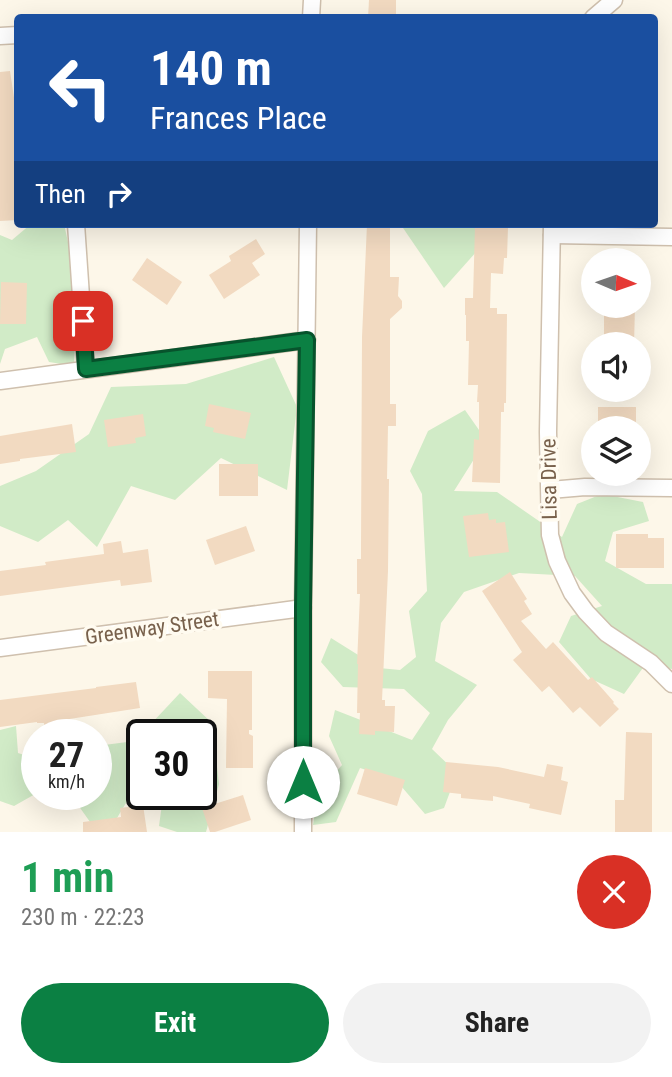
<!DOCTYPE html>
<html lang="en">
<head>
<meta charset="utf-8">
<style>
  :root { --surface:#fff; --page:#f2f2f2; --text:#222; --muted:#767676; --accent:#0b8043 }
  body { margin:0; font-family:"Roboto Condensed",sans-serif; background:var(--page); color:var(--text); height:100vh; display:flex; flex-direction:column; font-size:26px; white-space:nowrap }
  * { box-sizing:border-box; margin:0 }
  p { font-size:23px; color:var(--muted) }
  .icon { flex:none; width:38px; height:38px; fill:none; stroke:currentColor; stroke-width:2; stroke-linecap:round; stroke-linejoin:round }
  .map { position:relative; height:832px; overflow:hidden }
  .panel { display:flex; flex-direction:column; background:var(--surface); flex:1 }
  .panel>* { flex:none }
  .top-card { position:absolute; left:14px; top:14px; width:644px; height:214px; border-radius:7px; box-shadow:0 7px 28px #0002; background:#1a4fa0; color:#fff; overflow:hidden }
  .needle { width:46px; rotate:92deg }
  .controls { position:absolute; left:581px; top:248px; display:grid; gap:14px }
  .controls a { display:grid; place-items:center; width:70px; height:70px; border-radius:50%; background:var(--surface); box-shadow:0 7px 28px #0002; font-size:35px }
  .speed { position:absolute; left:21px; top:719px; display:flex; gap:14px; font-size:35px; font-weight:700; text-align:center }
  .speed>* { display:grid; place-content:center; width:91px; height:91px; border-radius:50%; background:var(--surface); box-shadow:0 7px 28px #0002; line-height:1 }
  .speed small { font-size:18px; font-weight:400 }
  .speed .limit { border:4px solid #111; border-radius:10px; background:#fff; color:#111 }
  .pin { position:absolute; display:grid; place-items:center; width:60px; height:60px; color:#fff; margin:-30px; border-radius:14px; box-shadow:0 4px 10px #0006 }
  .me { position:absolute; width:77px; margin:-38px; rotate:0deg; stroke-linejoin:round; filter:drop-shadow(0 0 5px #0008) }
  .turn { display:flex; align-items:center; gap:24px; height:147px; padding:0 21px; font-size:32px }
  .turn .icon { width:91px; height:91px; stroke-width:2.5 }
  .turn b { display:block; font-size:49px; line-height:60px }
  .then { display:flex; align-items:center; height:66px; padding:0 21px; background:#0003; gap:14px; font-size:26px }
  .round { display:grid; place-items:center; flex:none; width:74px; height:74px; border-radius:37px; background:var(--page) }
  .overview { display:flex; align-items:center; justify-content:space-between; height:119px; padding:0 21px }
  h1 { font-size:42px; font-weight:700; line-height:52px; color:#1e9e55 }
  .cta { display:flex; gap:14px; margin-top:auto; padding:14px 21px }
  .cta a { flex:1; height:80px; border-radius:42px; background:var(--accent); color:#fff; font-size:28px; font-weight:700; line-height:80px; text-align:center }
  .cta a+a { background:var(--page); color:var(--text) }
  .map>svg:first-child { display:block }
</style>
</head>
<body>
<div class="map">
<svg width="672" height="832" viewBox="0 0 672 832">
  <rect width="100%" height="100%" fill="#fdf7e9"/>
  <g fill="#d1ebc7">
    <path d="M31,224H64L77,283L74,366L49,362L37,337L5,349L0,364V235L12,240Z"/>
    <path d="M477,224V251L444,288L401,225Z"/>
    <path d="M274,357L297,407L287,490L221,458L175,500L131,486L97,547L68,520L38,542L0,526V486L36,471L89,434L111,387L186,384Z"/>
    <path d="M465,410L486,440L454,491L497,492L562,537L577,504L602,494L643,502L649,521L613,532L605,561L646,584H672V669L645,665L624,694L591,679L559,642L571,616L602,606L575,576L519,573L464,592L441,623L435,661L477,685L448,720L432,749L457,773L444,808L425,814L395,779L360,768L336,822L313,825L318,792L342,765L329,736L335,710L412,740L430,713L404,689L343,687L321,662L331,638L379,668L400,670L416,657L409,611L427,591L422,494L410,471L428,431Z"/>
    <path d="M180,693L212,723L219,784L206,832H177L159,826L162,804L188,807L183,795L201,794V735H142V780L139,781L117,818L95,829L71,795L96,794V740L104,745L135,741Z"/>
    <path d="M16,726L18,753L37,759V793L14,806L0,801V730Z"/>
  </g>
  <g fill="#f2dac1">
    <path d="M369,0H396V18H368Z"/>
    <path d="M10,71L18,124V220L0,221V72Z"/>
    <path d="M367,224H390V277H399L398,296L402,301V308L390,319V404H396V426H388L387,479H389L388,571L382,700H385V706H395L394,732L375,731V735L359,734L360,713H357L358,664H357L360,594H357V559H361V549L362,337Z"/>
    <path d="M475,226L508,227L507,258H504L503,274L491,273L490,308H497V314H507L506,403H504V412H501L500,483L472,482L474,439L479,440V402H477L478,385H468L469,341H466V315H465V298H473Z"/>
    <path d="M256,239L265,254L252,263L260,275L224,299L209,275L231,261L229,256Z"/>
    <path d="M147,258L182,282L167,305L132,280Z"/>
    <path d="M1,282L27,283L26,324H0Z"/>
    <path d="M604,306H635L634,345H604Z"/>
    <path d="M209,404L251,413L245,439L213,432L214,428L205,426Z"/>
    <rect x="598" y="407" width="38" height="22"/>
    <path d="M143,414L146,436L135,438L136,443L108,447L104,420Z"/>
    <path d="M72,424L76,452L20,459V461L0,464V436Z"/>
    <rect x="219" y="464" width="39" height="32"/>
    <path d="M488,513L489,520L496,519V523L505,522L509,552L469,557L463,516Z"/>
    <path d="M246,526L255,551L215,565L206,540Z"/>
    <path d="M616,534H648V538H664V568H616Z"/>
    <path d="M121,541L123,553L148,549L152,582L121,586L120,580L0,596V571L46,565L45,562L104,554L103,544Z"/>
    <path d="M510,572L527,599L524,601L532,614L521,621L546,649L553,642L588,680L592,677L614,702L613,703L619,709L600,727L580,707L573,713L549,686L542,692L513,660L522,652L482,591Z"/>
    <path d="M208,671H252V730H249V734L253,736V768H226L227,699L208,698Z"/>
    <path d="M136,682L140,708L63,720L64,729L45,731L44,723H37V722L0,727V700L96,688V687Z"/>
    <path d="M626,732L652,733V832H615V800H624Z"/>
    <path d="M446,762L498,767L544,777L547,764L563,767L561,780L568,782L561,815L529,808L530,804L493,796V801L461,798V794L443,792Z"/>
    <path d="M365,768L405,780L397,806L357,794Z"/>
    <path d="M243,795L251,820L215,832H210L202,808Z"/>
    <path d="M143,805L147,832H83V822L121,817L120,808Z"/>
  </g>
  <g fill="none" stroke-linecap="round" stroke-linejoin="round">
    <g stroke="#cfc0ae" stroke-width="19">
      <g id="minor">
        <path d="M311,18L312,0"/>
        <path d="M593,18L614,0"/>
        <path d="M0,36L18,35"/>
        <path d="M76,224L86,369"/>
        <path d="M552,224L548,432L550,535L557,561L572,593L586,612L606,633L651,663L672,684"/>
        <path d="M552,235L672,237"/>
        <path d="M0,381L307,340"/>
        <path d="M550,490L585,487L672,488"/>
        <path d="M0,648L303,608"/>
        <path d="M303,832V608L308,224"/>
      </g>
    </g>
    <use href="#minor" stroke="#fff" stroke-width="16"/>
  </g>
  <g fill="none" stroke-linecap="round" stroke-linejoin="round">
    <g stroke="#07532c" stroke-width="18">
      <path id="route" d="M83,321L86,369L307,340L303,608V782"/>
    </g>
    <use href="#route" stroke="#0b8043" stroke-width="12"/>
  </g>
  <g text-anchor="middle" stroke-width="7" stroke-linejoin="round" paint-order="stroke">
    <g font-size="21" fill="#78614c" stroke="#fffbf0">
      <text transform="translate(549 479) rotate(-91)" y="7">Lisa Drive</text>
      <text transform="translate(152 628) rotate(-8)" y="7">Greenway Street</text>
    </g>
  </g>
</svg>
<div class="controls">
<a><svg class="needle" viewBox="-14 -14 28 28"><path d="M0-13l5 13h-10z" fill="#e53935"/><path d="M0 13l5-13h-10z" fill="#767676"/></svg></a>
<a><svg class="icon" aria-label="sound" viewBox="0 0 24 24"><path d="M4 9h4l5-4v14l-5-4H4zM17 9q2 3 0 6"/></svg></a>
<a><svg class="icon" aria-label="layers" viewBox="0 0 24 24"><path d="M12 4l9 5-9 5-9-5zM3 14l9 5 9-5"/></svg></a>
</div>
<div class="speed"><div>27<small>km/h</small></div><div class="limit">30</div></div>
<div class="pin" style="left:83px;top:321px;background:#d93025"><svg class="icon" aria-label="arrive" viewBox="0 0 24 24"><path d="M6 21V4h12l-3 4 3 4H6"/></svg></div>
<svg class="me" style="left:303px;top:782px" viewBox="-20 -20 40 40"><circle r="19" fill="#fff"/><path d="M0-13L10 11 0 6-10 11z" fill="#0b8043"/></svg>
<div class="top-card">
<div class="turn"><svg class="icon" aria-label="left" viewBox="0 0 24 24"><path d="M17 20v-9H6M10 6l-5 5 5 5"/></svg><div><b>140 m</b>Frances Place</div></div>
<div class="then">Then<svg class="icon" aria-label="right" viewBox="0 0 24 24"><path d="M7 20v-9h11M14 6l5 5-5 5"/></svg></div>
</div>
</div>
<section class="panel">
<div class="overview"><div><h1>1 min</h1><p>230 m · 22:23</p></div><a class="round" style="background:#d93025;color:#fff"><svg class="icon" aria-label="close" viewBox="0 0 24 24"><path d="M6 6l12 12M18 6L6 18"/></svg></a></div>
<div class="cta"><a>Exit</a><a>Share</a></div>
</section>
</body>
</html>
